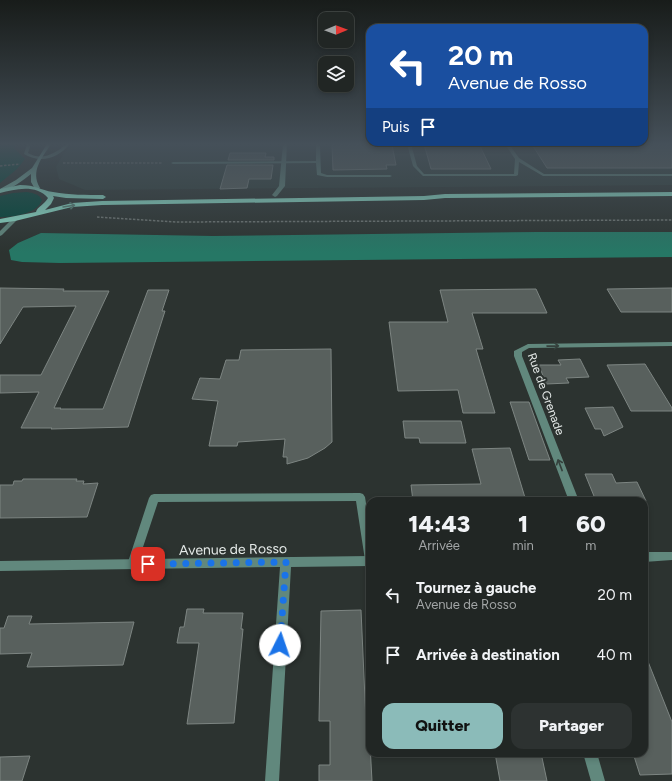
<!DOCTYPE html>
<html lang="fr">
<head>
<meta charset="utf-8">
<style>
  :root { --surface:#212624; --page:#2d3231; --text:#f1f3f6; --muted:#a2a5a6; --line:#3e4341; --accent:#8bbbb9 }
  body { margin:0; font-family:Figtree,sans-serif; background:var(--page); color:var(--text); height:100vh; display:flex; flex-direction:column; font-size:15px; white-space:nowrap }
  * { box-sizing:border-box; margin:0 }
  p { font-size:13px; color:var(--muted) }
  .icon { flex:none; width:22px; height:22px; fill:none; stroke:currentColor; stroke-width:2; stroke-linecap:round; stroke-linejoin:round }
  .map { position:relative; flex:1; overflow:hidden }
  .sheet { position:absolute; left:366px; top:497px; width:282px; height:260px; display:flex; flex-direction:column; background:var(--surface); border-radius:12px; box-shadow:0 2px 6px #0003,0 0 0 1px var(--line) }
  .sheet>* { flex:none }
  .banner { position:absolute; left:366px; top:24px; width:282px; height:122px; border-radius:12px; box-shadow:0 2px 6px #0003,0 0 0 1px var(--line); background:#1a4fa0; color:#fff; overflow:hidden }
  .needle { width:26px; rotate:89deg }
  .fabs { position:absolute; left:318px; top:12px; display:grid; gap:8px }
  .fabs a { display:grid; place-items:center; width:36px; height:36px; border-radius:8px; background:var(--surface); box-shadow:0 2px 6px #0003,0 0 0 1px var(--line); font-size:20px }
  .pin { position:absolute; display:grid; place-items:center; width:34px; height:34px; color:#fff; margin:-17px; border-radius:8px; box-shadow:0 2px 6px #0006 }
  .me { position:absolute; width:44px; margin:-22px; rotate:4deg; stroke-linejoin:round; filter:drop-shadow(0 0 3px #0008) }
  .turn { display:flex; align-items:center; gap:14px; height:84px; padding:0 16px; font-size:18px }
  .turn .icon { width:52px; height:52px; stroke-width:2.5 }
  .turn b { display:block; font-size:28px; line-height:34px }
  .then { display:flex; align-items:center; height:38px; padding:0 16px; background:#0003; gap:8px; font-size:15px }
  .eta { display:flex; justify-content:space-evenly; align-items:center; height:68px; text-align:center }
  .eta b { font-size:24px; font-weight:800; line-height:28px }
  .button { display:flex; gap:8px; margin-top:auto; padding:8px 16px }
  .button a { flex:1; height:46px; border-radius:12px; background:var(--accent); color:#111; font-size:16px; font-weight:800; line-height:46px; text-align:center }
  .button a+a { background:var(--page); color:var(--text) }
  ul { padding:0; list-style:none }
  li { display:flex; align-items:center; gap:12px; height:60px; padding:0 16px }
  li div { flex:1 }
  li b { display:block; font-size:15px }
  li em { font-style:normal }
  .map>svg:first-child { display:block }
</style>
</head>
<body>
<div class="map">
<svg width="672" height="781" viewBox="0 0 672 781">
  <rect width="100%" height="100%" fill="#2c3330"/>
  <path fill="#303e3a" d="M72,144H672V185L85,190L59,179L56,167L64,153Z"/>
  <g fill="#014639">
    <path d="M0,144H16L14,148L25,159L17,169L0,183Z"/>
    <path d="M27,192C33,193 39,194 42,200C37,214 13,217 0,217V196L13,193Z"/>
  </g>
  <path fill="#267765" d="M538,232H672V257L60,263L22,262L11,260L9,250L18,243L41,233L213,236Z"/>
  <g fill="#58605d" stroke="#7d8582">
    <path d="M424,144H479L491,169H431Z"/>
    <path d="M332,145H392L396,165H386L387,169L333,170Z"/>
    <path d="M672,145V168H547L533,146Z"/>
    <path d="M230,153H266L265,157H274V160H228Z"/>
    <path d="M227,165H273L271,179H249L247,188L220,189Z"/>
    <path d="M0,288L64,289L63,291H109L54,408H61L60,409H103L148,290H169L162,311H165L128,427L51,429L52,428H21L39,392L0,393V375H41L76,306L23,307L0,344Z"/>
    <path d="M672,288V312H621L607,289Z"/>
    <path d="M536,289L547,313H472L483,349H476L495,413H463L458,390L398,391L389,322H448L440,290Z"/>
    <path d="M331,349L332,442L325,448L308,458L287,464V457H283L285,439L238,442L237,446H209L218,401L192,399L200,378L220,379L226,360H239L241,350Z"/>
    <path d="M580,359L589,377L566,378L569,383L546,384L539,365H561L558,360Z"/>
    <path d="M645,364L672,408V411H631L607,365Z"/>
    <path d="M510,402H529L550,460H529Z"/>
    <path d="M613,407L623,427L604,436L601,429H595L585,408Z"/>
    <path d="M403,421H461L466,443H420L419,438H405Z"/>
    <path d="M510,448L526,501H413L411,485L481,484L472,449Z"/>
    <path d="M585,474H612L616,483L637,482L646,501H596Z"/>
    <path d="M23,479H77L76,481H84L83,484L98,483L87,517L0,518V485H13L14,481H22Z"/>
    <path d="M187,609H204L203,613H243L241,629H243L234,723L187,724L199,643H177L180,627H184Z"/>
    <path d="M361,610L367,744H370L372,781H319V765H330V721H319L321,611Z"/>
    <path d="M8,616H32L29,624L134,622L123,665L27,667L32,653L0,654V628H4Z"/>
    <path d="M644,654H645L672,722V774L640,775L633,753H644Z"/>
    <path d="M495,753H541L547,781H500Z"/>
    <path d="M30,756L22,781H0V757Z"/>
  </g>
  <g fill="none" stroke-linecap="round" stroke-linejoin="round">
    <g stroke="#6e7572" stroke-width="1.5" stroke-dasharray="2.5 1.5" stroke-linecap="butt">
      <path d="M63,163H162"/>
      <path d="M0,166L20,164"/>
      <path d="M97,217L176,222L672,220"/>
    </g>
    <g fill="#61887d" fill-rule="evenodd">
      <path d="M316,144H320L321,173L327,175H390L392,176L390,177H327L317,175L316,163L173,164L171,163L173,162L316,161Z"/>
      <path d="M407,144H411L417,166L424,174H514L515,159L505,144H509L519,158L544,174H672V176H543L519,162L518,175L516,176H423L413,166Z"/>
      <path d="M360,493L363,494L365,497L370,529V565L366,563L365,560L356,501L158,502L136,568L132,570L128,568L127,565L149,498L151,495L154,494Z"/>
    </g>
    <g fill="#61887d" fill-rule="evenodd">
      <path d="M27,144H31L28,153C42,161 55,154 66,144H70C58,158 41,164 24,154Z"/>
      <path d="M283,144H287L285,186L277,196L275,197L272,195L279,186Z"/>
      <path d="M13,218L18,219L2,235L0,236V231Z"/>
      <path d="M672,342V346L529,348L522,352V356L579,501H569L514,356V351L528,344Z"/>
      <path d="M644,552H672V560L644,562Z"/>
      <path d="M370,556V566L291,567L279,781H265L280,567L0,571V561Z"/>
      <path d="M583,753H597L605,781H591Z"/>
    </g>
    <path fill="#7ab9a8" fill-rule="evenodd" d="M47,144H51C42,158 30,171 40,188L39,189H35L31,182V174C23,180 10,191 0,191V189L16,180L32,168Z"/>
    <path fill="#8de0c9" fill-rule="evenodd" d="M20,185C36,185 40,190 53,192C70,195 86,195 103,195L106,197L103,199L66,198L53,196L54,198L51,204L45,210L72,203L102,201L424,196L445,194L672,192V196L445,198L424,200L102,205L72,207L15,221L0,223V219L36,212C37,207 45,204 48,198C36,184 15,189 0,193V189Z"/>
  </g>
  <defs><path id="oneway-shaft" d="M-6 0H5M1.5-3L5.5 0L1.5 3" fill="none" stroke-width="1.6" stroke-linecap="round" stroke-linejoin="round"/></defs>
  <use stroke="#588175" href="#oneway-shaft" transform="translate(69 206) rotate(-9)"/>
  <g stroke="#34403c">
    <use href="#oneway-shaft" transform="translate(553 346) rotate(-1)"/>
    <use href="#oneway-shaft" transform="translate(560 465) rotate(-111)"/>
  </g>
  <linearGradient id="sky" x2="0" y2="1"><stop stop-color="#181c1a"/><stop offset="0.57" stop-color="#455059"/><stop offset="1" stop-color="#455059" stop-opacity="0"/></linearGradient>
  <rect width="672" height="253" fill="url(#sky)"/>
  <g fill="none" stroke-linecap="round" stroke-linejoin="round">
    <path stroke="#1a73e8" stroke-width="7" stroke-dasharray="0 12.6" d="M148,564L286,562L280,645"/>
  </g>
  <g text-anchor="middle" stroke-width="4" stroke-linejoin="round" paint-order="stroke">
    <g font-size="12" fill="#e5eae8" stroke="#2c3330">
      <text transform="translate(546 394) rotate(70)" y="4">Rue de Grenade</text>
    </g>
    <g font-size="14" fill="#e5eae8" stroke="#2c3330">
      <text transform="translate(233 549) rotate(-1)" y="5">Avenue de Rosso</text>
    </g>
  </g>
</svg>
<div class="fabs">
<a><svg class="needle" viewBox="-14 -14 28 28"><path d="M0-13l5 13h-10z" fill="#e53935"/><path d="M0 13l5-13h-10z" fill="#a2a5a6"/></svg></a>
<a><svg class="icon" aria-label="layers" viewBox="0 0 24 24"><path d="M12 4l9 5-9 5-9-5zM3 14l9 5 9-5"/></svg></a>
</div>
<div class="pin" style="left:148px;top:564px;background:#d93025"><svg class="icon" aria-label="arrive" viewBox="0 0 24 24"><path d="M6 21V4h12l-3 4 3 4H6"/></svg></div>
<svg class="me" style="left:280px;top:645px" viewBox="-20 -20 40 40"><circle r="19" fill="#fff"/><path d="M0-13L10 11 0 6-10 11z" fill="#1a73e8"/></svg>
<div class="banner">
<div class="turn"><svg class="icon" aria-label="left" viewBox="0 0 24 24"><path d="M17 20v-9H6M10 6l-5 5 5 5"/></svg><div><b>20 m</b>Avenue de Rosso</div></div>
<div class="then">Puis<svg class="icon" aria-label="arrive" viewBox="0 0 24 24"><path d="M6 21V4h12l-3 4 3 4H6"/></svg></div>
</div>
<section class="sheet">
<div class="eta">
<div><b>14:43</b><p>Arrivée</p></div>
<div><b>1</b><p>min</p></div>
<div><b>60</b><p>m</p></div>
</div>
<ul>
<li><svg class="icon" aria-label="left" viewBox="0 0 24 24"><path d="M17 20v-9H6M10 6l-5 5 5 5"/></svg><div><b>Tournez à gauche</b><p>Avenue de Rosso</p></div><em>20 m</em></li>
<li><svg class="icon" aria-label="arrive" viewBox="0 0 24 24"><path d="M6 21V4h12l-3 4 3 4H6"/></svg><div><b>Arrivée à destination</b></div><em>40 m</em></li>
</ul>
<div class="button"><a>Quitter</a><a>Partager</a></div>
</section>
</div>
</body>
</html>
